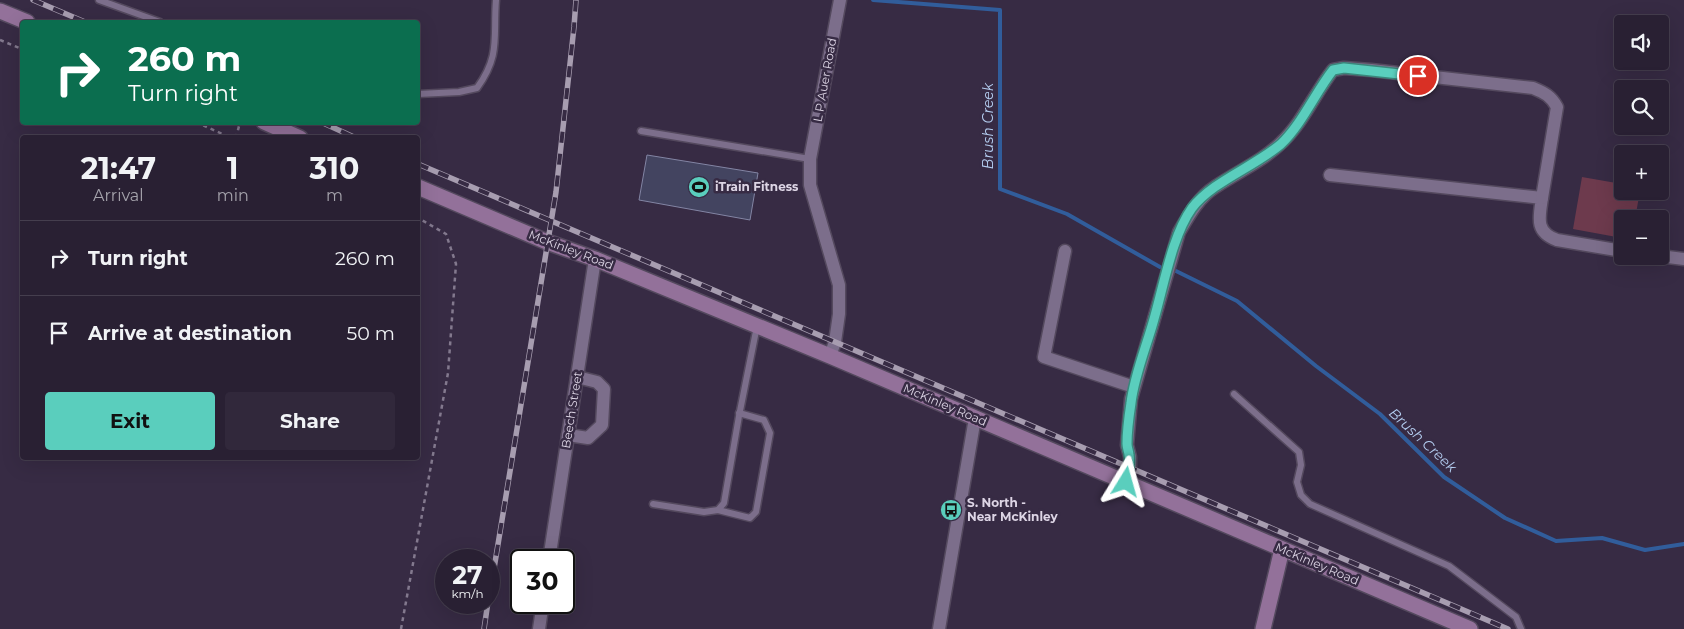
<!DOCTYPE html>
<html lang="en">
<head>
<meta charset="utf-8">
<style>
  :root { --surface:#292033; --page:#31283b; --text:#f1f3f6; --muted:#a5a3ac; --line:#453e4e; --accent:#5acebd }
  body { margin:0; font-family:Montserrat,sans-serif; background:var(--page); color:var(--text); height:100vh; display:flex; flex-direction:column; font-size:19px; white-space:nowrap }
  * { box-sizing:border-box; margin:0 }
  p { font-size:16px; color:var(--muted) }
  .icon { flex:none; width:28px; height:28px; fill:none; stroke:currentColor; stroke-width:2; stroke-linecap:round; stroke-linejoin:round }
  .map { position:relative; flex:1; overflow:hidden }
  .side { position:absolute; left:20px; top:135px; width:400px; height:325px; display:flex; flex-direction:column; background:var(--surface); border-radius:5px; box-shadow:0 5px 20px #0002,0 0 0 1px var(--line) }
  .side>* { flex:none }
  .banner { position:absolute; left:20px; top:20px; width:400px; height:105px; border-radius:5px; box-shadow:0 5px 20px #0002,0 0 0 1px var(--line); background:#0b6e4f; color:#fff; overflow:hidden }
  .fabs { position:absolute; left:1614px; top:15px; display:grid; gap:10px }
  .fabs a { display:grid; place-items:center; width:55px; height:55px; border-radius:5px; background:var(--surface); box-shadow:0 5px 20px #0002,0 0 0 1px var(--line); font-size:25px }
  .speed { position:absolute; left:435px; top:549px; display:flex; gap:10px; font-size:25px; font-weight:700; text-align:center }
  .speed>* { display:grid; place-content:center; width:65px; height:65px; border-radius:50%; background:var(--surface); box-shadow:0 5px 20px #0002,0 0 0 1px var(--line); line-height:1 }
  .speed small { font-size:12px; font-weight:400 }
  .speed .limit { border:2px solid #111; border-radius:8px; background:#fff; color:#111 }
  .pin { position:absolute; display:grid; place-items:center; width:42px; height:42px; color:#fff; margin:-21px; border:2px solid #fff; border-radius:50%; box-shadow:0 1px 5px #0007 }
  .me { position:absolute; width:55px; margin:-28px; rotate:8deg; stroke-linejoin:round; filter:drop-shadow(0 0 4px #0008) }
  .turn { display:flex; align-items:center; gap:18px; height:105px; padding:0 25px; font-size:22px }
  .turn .icon { width:65px; height:65px; stroke-width:2.5 }
  .turn b { display:block; font-size:35px; line-height:42px }
  .eta { display:flex; justify-content:space-evenly; align-items:center; height:85px; text-align:center }
  .eta b { font-size:30px; font-weight:700; line-height:35px }
  .button { display:flex; gap:10px; margin-top:auto; padding:10px 25px }
  .button a { flex:1; height:58px; border-radius:5px; background:var(--accent); color:#111; font-size:20px; font-weight:700; line-height:58px; text-align:center }
  .button a+a { background:var(--page); color:var(--text) }
  ul { padding:0; list-style:none }
  li { display:flex; align-items:center; gap:15px; height:75px; padding:0 25px; border-top:1px solid var(--line) }
  li div { flex:1 }
  li b { display:block; font-size:19px }
  li em { font-style:normal }
  .map>svg:first-child { display:block }
</style>
</head>
<body>
<div class="map">
<svg width="1684" height="629" viewBox="0 0 1684 629">
  <rect width="100%" height="100%" fill="#372b44"/>
  <path fill="#6d3a4d" d="M1582,177L1622,184V191H1640L1635,219H1622V238L1573,229Z"/>
  <g fill="none" stroke-linecap="round" stroke-linejoin="round">
    <g stroke="#315d9b" stroke-width="4">
      <path d="M873,0L1000,10V189L1067,214L1160,267"/>
      <path d="M1176,271L1237,301L1316,366L1380,414L1444,477L1505,518L1556,541L1602,538L1645,550L1684,544"/>
    </g>
  </g>
  <path fill="#434460" stroke="#8385a4" d="M647,155L758,173L750,220L639,200Z"/>
  <g fill="none" stroke-linecap="round" stroke-linejoin="round">
    <g stroke="#54495e" stroke-width="9">
      <g id="lane">
        <path d="M99,0L160,22"/>
        <path d="M418,94L459,92L477,88C501,55 493,37 496,0"/>
        <path d="M641,131L810,159"/>
        <path d="M1234,394L1299,452L1301,465L1297,482L1301,495L1310,504L1449,566L1516,617L1521,629"/>
        <path d="M653,504L704,512L718,510L724,503L739,416L757,326"/>
        <path d="M718,510L750,518L756,512L770,433L764,420L739,413"/>
      </g>
    </g>
    <g stroke="#54495e" stroke-width="15">
      <g id="street">
        <path d="M1330,175L1542,198C1539,218 1535,232 1557,240L1622,251"/>
        <path d="M1065,251L1044,357L1134,387"/>
        <path d="M1660,256L1684,259"/>
        <path d="M830,356L835,342L839,314V285L810,185V159L840,0"/>
        <path d="M568,435L588,438L602,425L604,389L597,382L577,377"/>
        <path d="M1126,482L1130,468V457L1127,445L1131,399L1179,232C1189,215 1198,198 1215,187C1237,172 1263,161 1282,142C1303,122 1315,93 1333,70L1344,68L1371,70L1533,88C1545,93 1551,96 1557,107L1542,198"/>
        <path d="M549,560L595,259"/>
        <path d="M539,629L543,602"/>
        <path d="M939,629L975,418"/>
      </g>
    </g>
    <g stroke="#54495e" stroke-width="18">
      <g id="secondary">
        <path d="M0,11L27,22"/>
        <path d="M264,122L300,138"/>
        <path d="M418,187L547,242L595,259L830,356L1470,629"/>
        <path d="M1263,629L1282,549"/>
      </g>
    </g>
    <g stroke="#83798e" stroke-width="2.5" stroke-dasharray="4 4" stroke-linecap="butt">
      <path d="M0,40L22,49"/>
      <path d="M196,122L231,138"/>
      <path d="M236,138L240,122"/>
      <path d="M401,629L448,373L456,264L446,234L418,218"/>
    </g>
    <use href="#lane" stroke="#7c6e8b" stroke-width="6"/>
    <use href="#street" stroke="#7c6e8b" stroke-width="12"/>
    <use href="#secondary" stroke="#93719a" stroke-width="15"/>
    <g stroke="#a79db0" stroke-width="5.5">
      <g id="rail">
        <path d="M33,0L85,22"/>
        <path d="M321,122L356,138"/>
        <path d="M418,164L1508,629"/>
        <path d="M489,599L556,192L574,27L576,0"/>
        <path d="M484,629L488,602"/>
      </g>
    </g>
    <use href="#rail" stroke="#372b44" stroke-width="4" stroke-dasharray="11" stroke-linecap="butt"/>
  </g>
  <g fill="none" stroke-linecap="round" stroke-linejoin="round">
    <g stroke="#3a867b" stroke-width="12">
      <path id="route" d="M1126,482C1128,473 1131,464 1129,455C1129,452 1127,448 1127,444C1127,431 1129,416 1131,403C1134,376 1147,345 1154,319C1164,285 1172,236 1192,208C1213,181 1254,167 1281,144C1302,124 1315,93 1333,70L1344,68L1418,76"/>
    </g>
    <use href="#route" stroke="#5acebd" stroke-width="9"/>
  </g>
  <defs>
    <g id="stadium-disc" transform="scale(1.125)"><circle r="9.5" fill="#5acebd" stroke="#372b44"/><path d="M0-5a6.5 5 0 1 0 0 10a6.5 5 0 1 0 0-10ZM-3.5-1.8h7v3.6h-7Z" fill="#111"/></g>
    <g id="bus-disc" transform="scale(1.125)"><circle r="9.5" fill="#5acebd" stroke="#372b44"/><path d="M-5-6H5V4H4V6H2V4H-2V6H-4V4H-5ZM-3.5-4V0h7V-4ZM-3.5 1.2v1.5H-2V1.2ZM2 1.2v1.5H3.5V1.2Z" fill="#111"/></g>
  </defs>
  <g fill-rule="evenodd">
    <use href="#stadium-disc" x="699" y="187"/>
    <use href="#bus-disc" x="951" y="510"/>
  </g>
  <g text-anchor="middle" stroke-width="5" stroke-linejoin="round" paint-order="stroke">
    <g font-size="12" fill="#ddd5e5" stroke="#372b44">
      <text transform="translate(825 80) rotate(-80)" y="4">L P Auer Road</text>
      <text transform="translate(571 250) rotate(21)" y="4">McKinley Road</text>
      <text transform="translate(945 405) rotate(23)" y="4">McKinley Road</text>
      <text transform="translate(572 410) rotate(-81)" y="4">Beech Street</text>
      <text transform="translate(1317 564) rotate(23)" y="4">McKinley Road</text>
    </g>
    <g font-size="12" font-weight="bold" fill="#ddd5e5" stroke="#372b44" text-anchor="start">
      <text x="715" y="191">iTrain Fitness</text>
      <text x="967" y="507">S. North -<tspan x="967" dy="14">Near McKinley</tspan></text>
    </g>
    <g font-size="14" font-style="italic" fill="#b4cdf0" stroke="#372b44">
      <text transform="translate(988 126) rotate(-90)" y="5">Brush Creek</text>
      <text transform="translate(1423 440) rotate(43)" y="5">Brush Creek</text>
    </g>
  </g>
</svg>
<div class="fabs">
<a><svg class="icon" aria-label="sound" viewBox="0 0 24 24"><path d="M4 9h4l5-4v14l-5-4H4zM17 9q2 3 0 6"/></svg></a>
<a><svg class="icon" aria-label="search" viewBox="0 0 24 24"><circle cx="10" cy="10" r="6"/><path d="M15 15l6 6"/></svg></a>
<a>+</a>
<a>−</a>
</div>
<div class="speed"><div>27<small>km/h</small></div><div class="limit">30</div></div>
<div class="pin" style="left:1418px;top:76px;background:#d93025"><svg class="icon" aria-label="arrive" viewBox="0 0 24 24"><path d="M6 21V4h12l-3 4 3 4H6"/></svg></div>
<svg class="me" style="left:1126px;top:482px" viewBox="-20 -20 40 40"><path d="M0-17L14 15 0 8-14 15z" fill="#5acebd" stroke="#fff" stroke-width="4"/></svg>
<div class="banner">
<div class="turn"><svg class="icon" aria-label="right" viewBox="0 0 24 24"><path d="M7 20v-9h11M14 6l5 5-5 5"/></svg><div><b>260 m</b>Turn right</div></div>
</div>
<section class="side">
<div class="eta">
<div><b>21:47</b><p>Arrival</p></div>
<div><b>1</b><p>min</p></div>
<div><b>310</b><p>m</p></div>
</div>
<ul>
<li><svg class="icon" aria-label="right" viewBox="0 0 24 24"><path d="M7 20v-9h11M14 6l5 5-5 5"/></svg><div><b>Turn right</b></div><em>260 m</em></li>
<li><svg class="icon" aria-label="arrive" viewBox="0 0 24 24"><path d="M6 21V4h12l-3 4 3 4H6"/></svg><div><b>Arrive at destination</b></div><em>50 m</em></li>
</ul>
<div class="button"><a>Exit</a><a>Share</a></div>
</section>
</div>
</body>
</html>
